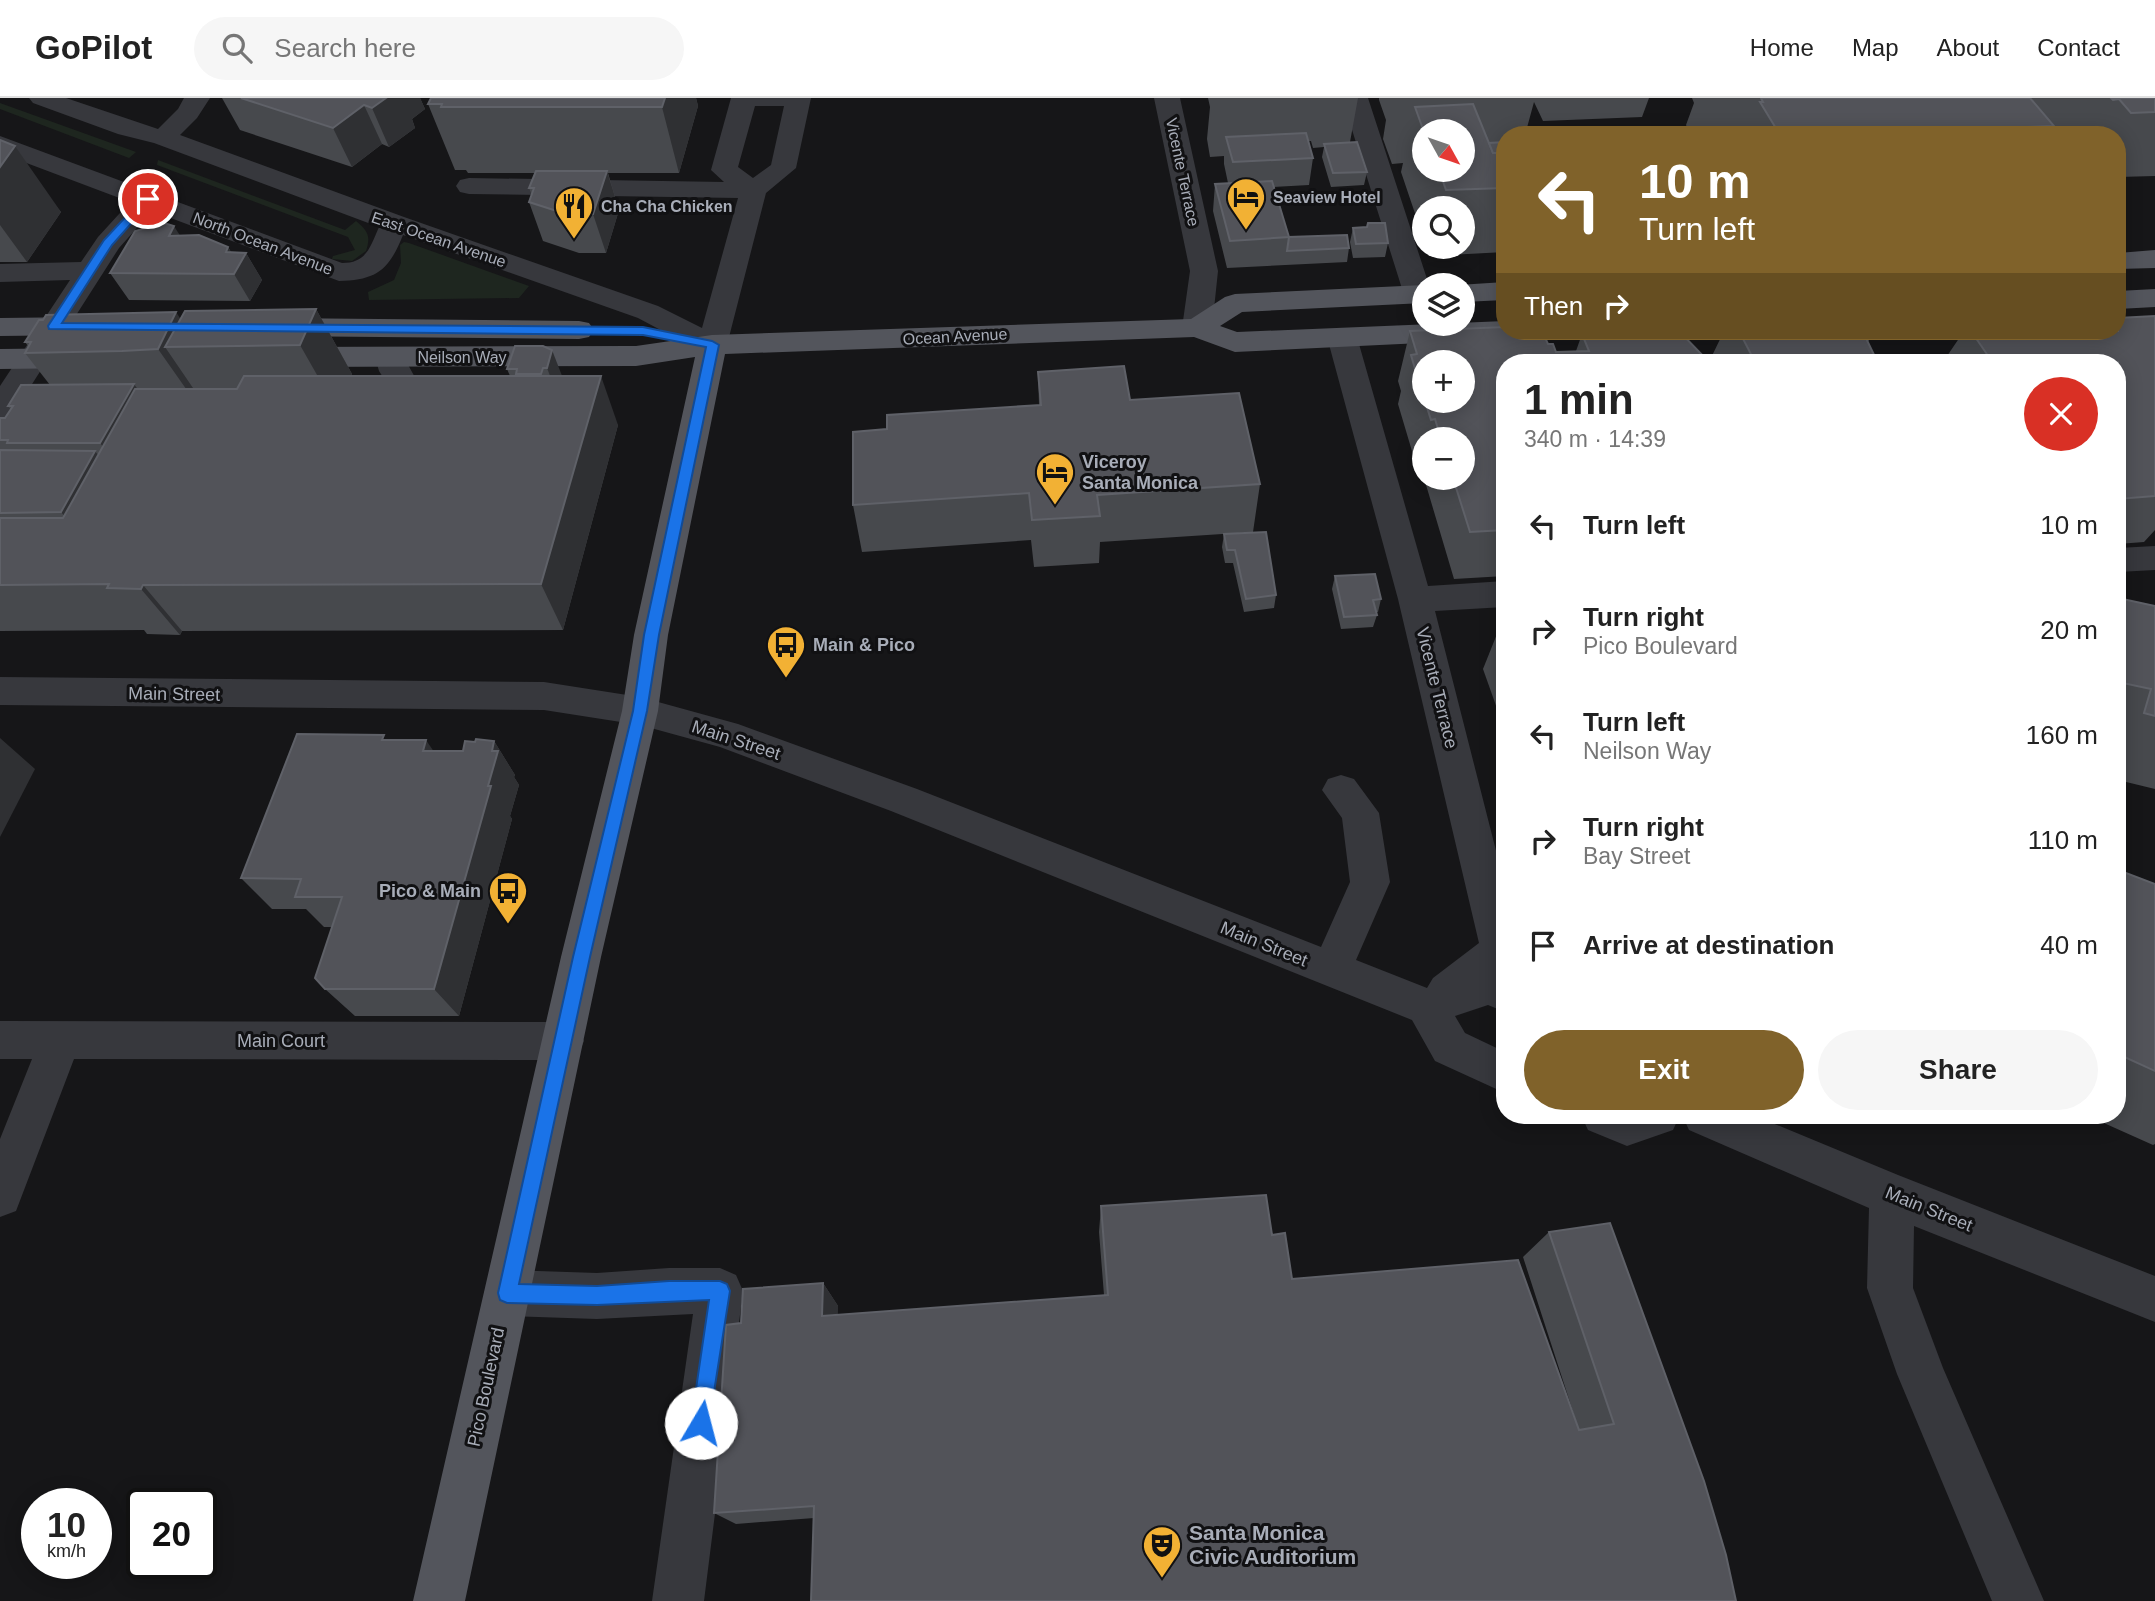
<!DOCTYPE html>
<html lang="en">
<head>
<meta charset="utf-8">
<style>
  :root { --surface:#fff; --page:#f6f6f6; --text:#222; --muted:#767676; --line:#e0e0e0; --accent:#80622a }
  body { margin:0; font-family:Helvetica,sans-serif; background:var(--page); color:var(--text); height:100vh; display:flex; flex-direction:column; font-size:26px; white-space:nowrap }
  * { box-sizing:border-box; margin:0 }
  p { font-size:23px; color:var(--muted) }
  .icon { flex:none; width:38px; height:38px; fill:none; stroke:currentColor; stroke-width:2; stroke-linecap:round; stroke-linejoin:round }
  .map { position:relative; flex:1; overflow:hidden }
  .drawer { position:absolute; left:1496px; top:256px; width:630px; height:770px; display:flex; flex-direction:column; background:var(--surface); border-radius:28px; box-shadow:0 4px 18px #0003 }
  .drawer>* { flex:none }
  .banner { position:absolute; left:1496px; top:28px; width:630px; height:214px; border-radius:28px; box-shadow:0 4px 18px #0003; background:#80622a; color:#fff; overflow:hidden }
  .needle { width:46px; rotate:130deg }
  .buttons { position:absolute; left:1412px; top:21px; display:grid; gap:14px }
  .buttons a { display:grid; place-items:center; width:63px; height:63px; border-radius:50%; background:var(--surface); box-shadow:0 4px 18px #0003; font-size:35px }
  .speed { position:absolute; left:21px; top:1390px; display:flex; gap:14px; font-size:35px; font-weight:700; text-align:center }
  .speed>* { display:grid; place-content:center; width:91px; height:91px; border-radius:50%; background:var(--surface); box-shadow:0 4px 18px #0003; line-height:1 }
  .speed small { font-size:18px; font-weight:400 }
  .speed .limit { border:4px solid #111; border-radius:10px; background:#fff; color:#111 }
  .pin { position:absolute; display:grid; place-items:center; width:60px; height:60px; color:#fff; margin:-30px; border:4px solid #fff; border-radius:50%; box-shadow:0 2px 7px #0007 }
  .me { position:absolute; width:77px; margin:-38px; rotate:8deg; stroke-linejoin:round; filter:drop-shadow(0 0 5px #0008) }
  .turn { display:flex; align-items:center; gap:24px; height:147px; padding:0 28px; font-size:32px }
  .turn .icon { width:91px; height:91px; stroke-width:2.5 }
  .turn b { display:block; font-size:49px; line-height:60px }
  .then { display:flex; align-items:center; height:66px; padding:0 28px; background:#0003; gap:14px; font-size:26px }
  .round { display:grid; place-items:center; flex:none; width:74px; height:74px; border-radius:37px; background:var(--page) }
  .summary { display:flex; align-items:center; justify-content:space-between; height:119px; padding:0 28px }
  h1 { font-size:42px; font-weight:600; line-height:52px }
  .cta { display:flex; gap:14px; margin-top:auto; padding:14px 28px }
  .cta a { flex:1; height:80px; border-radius:42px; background:var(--accent); color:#fff; font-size:28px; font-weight:600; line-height:80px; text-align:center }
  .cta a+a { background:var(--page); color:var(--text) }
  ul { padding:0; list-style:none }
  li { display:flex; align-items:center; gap:21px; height:105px; padding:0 28px }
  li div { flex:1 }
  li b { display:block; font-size:26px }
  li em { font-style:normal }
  header { display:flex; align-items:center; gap:42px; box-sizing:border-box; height:98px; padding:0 35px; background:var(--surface); border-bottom:2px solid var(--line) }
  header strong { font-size:33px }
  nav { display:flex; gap:38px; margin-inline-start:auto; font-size:24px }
  .search { width:490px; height:63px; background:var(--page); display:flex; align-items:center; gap:18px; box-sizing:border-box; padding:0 24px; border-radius:38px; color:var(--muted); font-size:26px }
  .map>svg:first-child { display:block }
</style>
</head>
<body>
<header>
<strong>GoPilot</strong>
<div class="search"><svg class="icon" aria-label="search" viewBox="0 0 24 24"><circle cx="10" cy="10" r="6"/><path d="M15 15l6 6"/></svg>Search here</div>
<nav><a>Home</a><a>Map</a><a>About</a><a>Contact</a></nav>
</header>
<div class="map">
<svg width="2155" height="1503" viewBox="0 0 2155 1503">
  <rect width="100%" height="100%" fill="#161618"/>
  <g fill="#1e261f">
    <path d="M0,5L136,54L129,60L0,11Z"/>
    <path d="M158,62L345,132L356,123C368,133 371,138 366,153L352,163L332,161L333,158L355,152L348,139L157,67Z"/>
    <path d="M404,144L409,145L529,188L519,200L369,202L368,194L394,182L401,165L400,147Z"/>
  </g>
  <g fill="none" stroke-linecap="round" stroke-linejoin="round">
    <g fill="#37383d" fill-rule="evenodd">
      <path d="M29,0H66L158,31L178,11L184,0H210L197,20L180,37L404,119L658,208L702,230L738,100L469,96L460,94L456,88L460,82L469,80L724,84L711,72L731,0H811L796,70L766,95L727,247L722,254L712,257L702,254L638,220L403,137C389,172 377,182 339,183L152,113L119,150L11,319L0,322V288L70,182L0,184V166L81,164L98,139L130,104L0,55V38L342,165C367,165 370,149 379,129L154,45L118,36L33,5ZM755,8H784L771,67L753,80L738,69Z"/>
      <path d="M1154,0H1180L1218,173L1212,230L1207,237L1197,239L1187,237L1182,230L1190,173Z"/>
      <path d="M1342,0H1368L1429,187H1424V204L1408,203L1404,197Z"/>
      <path d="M1342,230L1352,232L1357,239L1428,488L1505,483V509L1435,513L1505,788V873L1503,875L1505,876V914L1488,907L1455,918L1465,935L1505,954V995L1435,963L1412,922L891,713L720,649L640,627L544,612L0,607V579L544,584L640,599L738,626L917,691L1321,849L1350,784L1342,720L1322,692L1328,681L1341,677L1354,681L1379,715L1390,784L1356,862L1427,890L1433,880L1479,845L1398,501L1327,239L1332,232Z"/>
      <path d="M390,249L400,252L418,285L450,289L454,296L450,303L439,306L398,302L379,273L375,259L380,252Z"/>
      <path d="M2155,448V472L2118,474V450Z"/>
      <path d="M0,923L563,924L578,929L584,943L578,957L563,962L74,961L16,1113L0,1119V1041L32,961H0Z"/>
      <path d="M1581,1017H1680L1673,1032L1627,1048L1588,1032Z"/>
      <path d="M1682,1017H1753L1898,1077L2155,1178V1224L1914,1128L1913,1190L1943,1270L2044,1503H1992L1897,1276L1867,1190L1869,1110L1689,1032Z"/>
      <path d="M669,1170H720L736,1177L743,1193L704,1503H652L693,1216L597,1221L507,1218L491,1211L484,1195L491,1179L507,1172L597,1175Z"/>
    </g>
    <g fill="#53555c" fill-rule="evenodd">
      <path d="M2155,152V170L2118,171V155Z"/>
      <path d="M1505,184V202L1463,204V187H1458Z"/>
      <path d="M1424,187V205L1242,214L1220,228L1237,234L1505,223V233H1519L1515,239L1505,241L1235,254L1194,239L725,256L668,537L658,613L601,859L465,1503H413L561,859L622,613L634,537L695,259L636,268L289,269L279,266L274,259L279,252L289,249L636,248L712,237L1191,221L1225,199L1235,196Z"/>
      <path d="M2155,191V209L2118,211V193Z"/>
      <path d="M85,219L95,221L100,228L95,235L85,237L0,238V220Z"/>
      <path d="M275,220L579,223L589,225L594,232L589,239L579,241L275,238L265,236L260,229L265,222Z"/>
      <path d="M82,250L93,253L97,260L93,267L82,270L0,271V251Z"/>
    </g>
  </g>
  <g fill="#47494d" fill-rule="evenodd">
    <path d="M222,0H420L425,11L412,21L415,30L389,49L382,46L352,69L240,32Z"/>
    <path d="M431,0H696L698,8L679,75H608L619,112L606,155H579L543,143L529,104L532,97L529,90L535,75H468L466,72H455L428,6Z"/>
    <path d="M1208,0H1358L1350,44L1367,74L1364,87L1331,89L1322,59L1324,49L1313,50L1311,43H1308L1313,60L1309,87L1273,89L1289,139L1349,150L1347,164L1227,170L1213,113L1215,86L1228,85L1224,66V58L1210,59L1207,41L1210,9Z"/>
    <path d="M1379,0H1649L1642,19L1543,23L1534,4L1525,37H1505V154L1430,158L1427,149H1463V110H1424V142L1401,74L1403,65L1392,66L1383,41L1386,22L1379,2ZM1424,33L1463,72H1424Z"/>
    <path d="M1684,0H2155V78L2118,79V37H2049L2050,35L2049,37H1691L1686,27L1694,5L1692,0Z"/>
    <path d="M0,42L61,114L27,164H0Z"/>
    <path d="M1353,130L1388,145L1385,159L1353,160L1350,144Z"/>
    <path d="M180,138L228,149L231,154L246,155L262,182L250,203L129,202L110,175Z"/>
    <path d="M316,211L352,276L351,278H510L507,271L515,248L562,278L618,327L563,532L182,533L180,537L147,536L144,532L0,533V320H5L11,312L8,308L50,287L25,255L28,248L25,244L180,221Z"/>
    <path d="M2155,218V432L2144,444L2118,446V264H1943L1964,233H2118Z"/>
    <path d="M1410,233L1548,246L1556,254L1576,253L1582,236L1708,264H1505V478L1454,481L1421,370H1417L1398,306L1401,293L1398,283ZM1424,341H1463V380H1424Z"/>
    <path d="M1724,233H1871L1873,235L1868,244L1876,261L1892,264H1709Z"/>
    <path d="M1038,274L1130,302L1260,386L1253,434L1100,444L1099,465L1034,469L1031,442L862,454L853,407L887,331L1039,307Z"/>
    <path d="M1224,436L1276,497L1274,510L1244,514L1233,465H1225L1222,449Z"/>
    <path d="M1335,478L1381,501L1378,514H1376L1377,517L1373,529L1341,531L1332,491Z"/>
    <path d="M2118,500L2155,508V691L2118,682Z"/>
    <path d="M1505,516V633L1483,571Z"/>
    <path d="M388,642L433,653H463L494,643L515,677L514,679L519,687L510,718L512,721L459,918H355L325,891L332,829H324L306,811H272L241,780Z"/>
    <path d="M2118,772L2155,786V1046L2153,1047L2086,1017H2118Z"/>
    <path d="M1101,1108L1272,1137L1292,1181L1579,1332L1523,1159L1549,1134L1704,1383L814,1420L736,1426L714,1415L823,1185L838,1208L837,1217L1104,1197L1099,1134Z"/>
  </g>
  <g fill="#2f3033">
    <path d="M386,0H420L425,11L412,21L415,30L389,49L372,10Z"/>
    <path d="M665,0H696L698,8L679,75L662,9Z"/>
    <path d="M364,7L382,46L352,69L333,30Z"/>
    <path d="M15,48L61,114L27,164L0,127V69Z"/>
    <path d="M607,73L619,112L606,155L593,116Z"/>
    <path d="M174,128L191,155L169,138Z"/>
    <path d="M228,149L239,167L246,155L262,182L250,203L234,176L226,154Z"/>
    <path d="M316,211L352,276L337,312L300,247Z"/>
    <path d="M176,214L199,249H165L206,309L203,315L158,251Z"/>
    <path d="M552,252L571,301L566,319L547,270Z"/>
    <path d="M601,278L618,327L563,532L541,486Z"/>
    <path d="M134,286L161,324L130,383L100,345Z"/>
    <path d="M95,353L125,391L93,452L61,414Z"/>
    <path d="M143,487L182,533L180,537L141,491Z"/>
    <path d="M0,640L35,671L0,739Z"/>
    <path d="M426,642L449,676L423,653Z"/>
    <path d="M494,643L515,677L514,679L519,687L510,718L512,721L459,918L434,891L488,688L492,653Z"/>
    <path d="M823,1185L838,1208L837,1240L822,1218Z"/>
  </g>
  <g fill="#525359" stroke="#5f6168" stroke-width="2">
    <path d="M241,0H386L372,10L364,7L333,30Z"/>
    <path d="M431,0H665L662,9H441L442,6H428Z"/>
    <path d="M1761,0H2030L2054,28L1856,35L1835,37H1780L1760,4H1763Z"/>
    <path d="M2111,0H2155V14L2131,15L2119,1L2113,2Z"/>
    <path d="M1473,6L1493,55H1505V90L1446,92L1439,72H1463V33H1424V34L1415,9Z"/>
    <path d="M1306,35L1313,60L1233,64L1226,39Z"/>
    <path d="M0,42L15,48L0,69Z"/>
    <path d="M1357,44L1367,74L1333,75L1324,46Z"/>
    <path d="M1505,44V55H1493L1489,45Z"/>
    <path d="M536,73H607L593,116H566L529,104L534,90H529Z"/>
    <path d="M1272,83L1289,139L1230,143L1215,86Z"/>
    <path d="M164,125L174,128L169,138L199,137L228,149L226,154L246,155L234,176L110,175L135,133Z"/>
    <path d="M1368,125H1385L1388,145L1356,146L1353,130L1367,129Z"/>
    <path d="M1347,137L1349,150L1287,153L1289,139Z"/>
    <path d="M316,211L300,247L165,249L185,213Z"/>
    <path d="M176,214L158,251L122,253L25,255L31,244H25L39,222H43L46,217Z"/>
    <path d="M2155,218V398L2118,401V264H1973L1972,263L1991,262L1971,233H2118V220Z"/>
    <path d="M1505,229V233H1542L1548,246H1553L1556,254L1589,253L1582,236L1679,233L1709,264H1505V432L1470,434L1453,380H1463V341H1441L1435,321L1431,322L1425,303H1463V264H1424V302L1411,257L1417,256L1410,233Z"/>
    <path d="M1739,233H1871L1873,235L1863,234L1876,261H1890L1892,264H1755Z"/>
    <path d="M515,248H543L552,252L547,270H543L541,276H516L517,271H507Z"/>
    <path d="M1124,268L1130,302L1239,295L1260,386L1097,397L1100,418L1032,422L1029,395L853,407V334L887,331V317L1041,307L1038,274Z"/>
    <path d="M244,278H601L541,486L143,487L141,491L107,490L109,486L0,487V420H63L135,291H237Z"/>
    <path d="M134,286L100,345H7L8,342H0V320H5L13,308H8L21,287Z"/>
    <path d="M0,352L95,353L61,414L0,415Z"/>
    <path d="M1266,434L1276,497L1246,501L1235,452H1227L1224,436Z"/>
    <path d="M1375,476L1381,501L1373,502L1377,517L1344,519L1335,478Z"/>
    <path d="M2118,500L2155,508V618L2144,615L2151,591L2118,584Z"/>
    <path d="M297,636L384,637L382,642H426L423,653H463L465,643L475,644L476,641L494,643L492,653H498L488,688H491L434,891H325L315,880L342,799H295L301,781L241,780Z"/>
    <path d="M2118,772L2155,786V973L2118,956Z"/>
    <path d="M1266,1097L1272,1137L1285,1135L1292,1181L1518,1162L1579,1332L1614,1326L1549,1134L1610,1125L1704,1383L1726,1457L1736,1503H811L814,1408L714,1415L726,1227L741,1225L743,1191L823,1185L822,1218L1108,1197L1101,1108Z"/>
  </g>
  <path fill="#1a73e8" stroke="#114b97" stroke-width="2" d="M144,99L153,101L112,147L62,225L643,229L712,243L719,247L659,537L647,613L590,859L519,1186L597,1188L669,1183H720L727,1186L730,1193L708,1332L701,1335L694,1332L691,1325L709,1202L597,1207L507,1205L500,1202L498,1195L573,859L633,613L644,537L706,249L643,237L49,231L48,228L104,142Z"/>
  <defs>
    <g id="hotel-pin" transform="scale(2.0125)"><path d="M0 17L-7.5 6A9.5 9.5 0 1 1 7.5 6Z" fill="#f2b134" stroke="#111113"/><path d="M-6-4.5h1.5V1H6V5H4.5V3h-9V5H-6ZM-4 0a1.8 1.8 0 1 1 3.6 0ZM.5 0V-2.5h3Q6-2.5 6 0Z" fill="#111"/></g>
    <g id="restaurant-pin" transform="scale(2.0125)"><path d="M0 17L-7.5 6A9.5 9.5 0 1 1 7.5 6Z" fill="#f2b134" stroke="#111113"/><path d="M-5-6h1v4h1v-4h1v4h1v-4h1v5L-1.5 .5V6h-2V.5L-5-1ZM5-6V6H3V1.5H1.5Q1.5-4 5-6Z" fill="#111"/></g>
    <g id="bus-pin" transform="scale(2.0125)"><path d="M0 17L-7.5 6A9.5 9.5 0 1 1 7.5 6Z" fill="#f2b134" stroke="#111113"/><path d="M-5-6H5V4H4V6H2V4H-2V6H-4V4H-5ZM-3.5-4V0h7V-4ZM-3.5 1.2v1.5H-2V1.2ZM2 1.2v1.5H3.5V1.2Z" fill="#111"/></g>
    <g id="theatre-pin" transform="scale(2.0125)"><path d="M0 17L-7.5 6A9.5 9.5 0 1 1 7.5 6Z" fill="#f2b134" stroke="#111113"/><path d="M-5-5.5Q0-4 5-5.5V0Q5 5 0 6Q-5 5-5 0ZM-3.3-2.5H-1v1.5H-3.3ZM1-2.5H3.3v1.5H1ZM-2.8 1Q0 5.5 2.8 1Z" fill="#111"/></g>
  </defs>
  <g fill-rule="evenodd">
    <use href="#hotel-pin" x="1246" y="99"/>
    <use href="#restaurant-pin" x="574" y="108"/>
    <use href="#hotel-pin" x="1055" y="374"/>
    <use href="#bus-pin" x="786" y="547"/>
    <use href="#bus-pin" x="508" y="793"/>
    <use href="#theatre-pin" x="1162" y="1447"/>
  </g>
  <g text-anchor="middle" stroke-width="6" stroke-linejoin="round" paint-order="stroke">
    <g font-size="16" fill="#a8adb8" stroke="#111113">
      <text transform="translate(1183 74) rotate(78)" y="6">Vicente Terrace</text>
      <text transform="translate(439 141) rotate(19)" y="6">East Ocean Avenue</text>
      <text transform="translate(263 145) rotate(21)" y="6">North Ocean Avenue</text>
      <text transform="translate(955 238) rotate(-3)" y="6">Ocean Avenue</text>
      <text x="462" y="265">Neilson Way</text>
    </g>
    <g font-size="16" font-weight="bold" fill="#a8adb8" stroke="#111113" text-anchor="start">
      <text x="1273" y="105">Seaview Hotel</text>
      <text x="601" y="114">Cha Cha Chicken</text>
    </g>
    <g font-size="18" font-weight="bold" fill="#a8adb8" stroke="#111113" text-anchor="start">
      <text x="1082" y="370">Viceroy<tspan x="1082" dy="21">Santa Monica</tspan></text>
      <text x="813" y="553">Main &amp; Pico</text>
      <text x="481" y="799" text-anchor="end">Pico &amp; Main</text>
    </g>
    <g font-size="18" fill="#a8adb8" stroke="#111113">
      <text transform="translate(1437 590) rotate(76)" y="6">Vicente Terrace</text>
      <text transform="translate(174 596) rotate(1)" y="6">Main Street</text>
      <text transform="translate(736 642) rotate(18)" y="6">Main Street</text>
      <text transform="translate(1264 846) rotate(22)" y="6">Main Street</text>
      <text x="281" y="949">Main Court</text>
      <text transform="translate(1929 1111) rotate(22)" y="6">Main Street</text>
      <text transform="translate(486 1289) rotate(-78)" y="6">Pico Boulevard</text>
    </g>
    <g font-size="21" font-weight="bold" fill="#a8adb8" stroke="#111113" text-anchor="start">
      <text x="1189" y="1442">Santa Monica<tspan x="1189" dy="24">Civic Auditorium</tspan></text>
    </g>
  </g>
</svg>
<div class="buttons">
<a><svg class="needle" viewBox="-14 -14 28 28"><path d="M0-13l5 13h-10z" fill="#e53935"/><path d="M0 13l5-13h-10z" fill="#767676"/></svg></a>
<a><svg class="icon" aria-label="search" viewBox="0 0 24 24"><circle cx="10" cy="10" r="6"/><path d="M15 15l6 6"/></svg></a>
<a><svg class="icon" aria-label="layers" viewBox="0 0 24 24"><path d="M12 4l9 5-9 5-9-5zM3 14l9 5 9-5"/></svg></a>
<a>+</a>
<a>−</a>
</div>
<div class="speed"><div>10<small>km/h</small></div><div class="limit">20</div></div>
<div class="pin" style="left:148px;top:101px;background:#d93025"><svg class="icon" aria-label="arrive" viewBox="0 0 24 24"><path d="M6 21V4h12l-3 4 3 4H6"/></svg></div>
<svg class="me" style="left:701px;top:1325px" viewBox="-20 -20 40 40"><circle r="19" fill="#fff"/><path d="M0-13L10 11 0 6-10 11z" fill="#1a73e8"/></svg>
<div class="banner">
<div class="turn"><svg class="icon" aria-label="left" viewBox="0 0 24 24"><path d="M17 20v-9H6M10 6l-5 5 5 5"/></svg><div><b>10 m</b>Turn left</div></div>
<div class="then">Then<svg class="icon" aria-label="right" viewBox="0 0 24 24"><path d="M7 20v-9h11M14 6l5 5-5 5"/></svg></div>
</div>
<section class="drawer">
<div class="summary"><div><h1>1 min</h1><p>340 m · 14:39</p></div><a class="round" style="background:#d93025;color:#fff"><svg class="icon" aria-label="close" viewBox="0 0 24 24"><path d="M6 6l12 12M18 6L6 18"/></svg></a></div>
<ul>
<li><svg class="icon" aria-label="left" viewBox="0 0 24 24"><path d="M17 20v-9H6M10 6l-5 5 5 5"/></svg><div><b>Turn left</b></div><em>10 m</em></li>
<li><svg class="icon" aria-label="right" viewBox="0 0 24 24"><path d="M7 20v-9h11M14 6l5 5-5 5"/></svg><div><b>Turn right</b><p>Pico Boulevard</p></div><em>20 m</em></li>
<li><svg class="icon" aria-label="left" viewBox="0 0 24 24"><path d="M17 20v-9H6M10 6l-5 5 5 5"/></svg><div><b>Turn left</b><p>Neilson Way</p></div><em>160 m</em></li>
<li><svg class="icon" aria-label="right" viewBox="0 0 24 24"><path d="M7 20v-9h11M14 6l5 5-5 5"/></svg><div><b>Turn right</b><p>Bay Street</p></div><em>110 m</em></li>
<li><svg class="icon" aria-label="arrive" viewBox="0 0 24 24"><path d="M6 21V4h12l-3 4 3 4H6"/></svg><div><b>Arrive at destination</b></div><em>40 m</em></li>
</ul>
<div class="cta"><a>Exit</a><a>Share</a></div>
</section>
</div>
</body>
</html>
